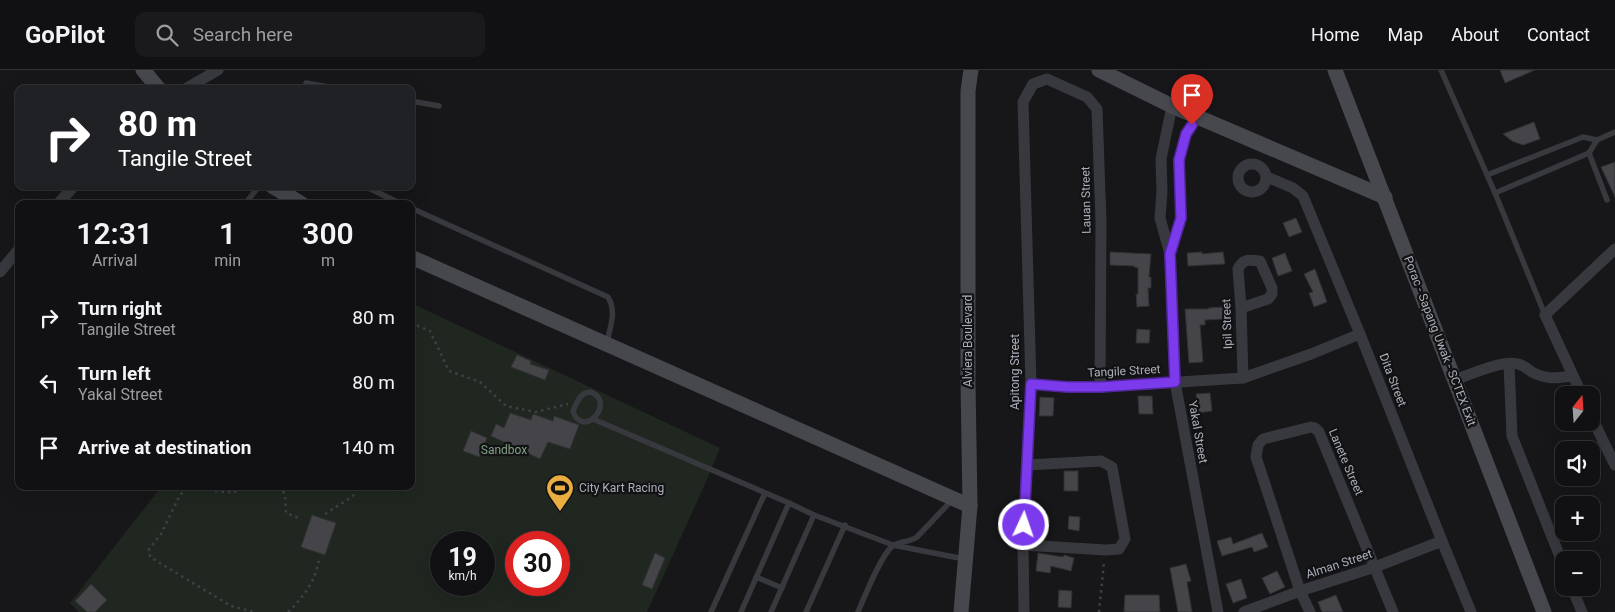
<!DOCTYPE html>
<html lang="en">
<head>
<meta charset="utf-8">
<style>
  :root { --surface:#111113; --page:#1a1a1c; --text:#f1f3f6; --muted:#9c9da0; --line:#303133 }
  body { margin:0; font-family:Roboto,sans-serif; background:var(--page); color:var(--text); height:100vh; display:flex; flex-direction:column; font-size:19px; white-space:nowrap }
  * { box-sizing:border-box; margin:0 }
  p { font-size:16px; color:var(--muted) }
  .icon { flex:none; width:28px; height:28px; fill:none; stroke:currentColor; stroke-width:2; stroke-linecap:round; stroke-linejoin:round }
  .map { position:relative; flex:1; overflow:hidden }
  .side { position:absolute; left:15px; top:130px; width:400px; height:290px; display:flex; flex-direction:column; background:var(--surface); border-radius:10px; box-shadow:0 5px 20px #0002,0 0 0 1px var(--line) }
  .side>* { flex:none }
  .guide { position:absolute; left:15px; top:15px; width:400px; height:105px; border-radius:10px; box-shadow:0 5px 20px #0002,0 0 0 1px var(--line); background:#202124; color:#fff; overflow:hidden }
  .needle { width:32px; rotate:17deg }
  .buttons { position:absolute; left:1555px; top:316px; display:grid; gap:10px }
  .buttons a { display:grid; place-items:center; width:45px; height:45px; border-radius:10px; background:var(--surface); box-shadow:0 5px 20px #0002,0 0 0 1px var(--line); font-size:25px }
  .speed { position:absolute; left:430px; top:461px; display:flex; gap:10px; font-size:25px; font-weight:700; text-align:center }
  .speed>* { display:grid; place-content:center; width:65px; height:65px; border-radius:50%; background:var(--surface); box-shadow:0 5px 20px #0002,0 0 0 1px var(--line); line-height:1 }
  .speed small { font-size:12px; font-weight:400 }
  .speed .limit { border:8px solid #d22; background:#fff; color:#111 }
  .pin { position:absolute; display:grid; place-items:center; width:42px; height:42px; color:#fff; margin:-51px -21px; border-radius:50% 50% 50% 0; rotate:-45deg; box-shadow:0 0 5px #0007 }
  .pin .icon { rotate:45deg }
  .me { position:absolute; width:55px; margin:-28px; rotate:3deg; stroke-linejoin:round; filter:drop-shadow(0 0 4px #0008) }
  .turn { display:flex; align-items:center; gap:18px; height:105px; padding:0 20px; font-size:22px }
  .turn .icon { width:65px; height:65px; stroke-width:2.5 }
  .turn b { display:block; font-size:35px; line-height:42px }
  .eta { display:flex; justify-content:space-evenly; align-items:center; height:85px; text-align:center }
  .eta b { font-size:30px; font-weight:600; line-height:35px }
  ul { padding:0; list-style:none }
  li { display:flex; align-items:center; gap:15px; height:65px; padding:0 20px }
  li div { flex:1 }
  li b { display:block; font-size:19px }
  li em { font-style:normal }
  header { display:flex; align-items:center; gap:30px; box-sizing:border-box; height:70px; padding:0 25px; background:var(--surface); border-bottom:1px solid var(--line) }
  header strong { font-size:24px }
  nav { display:flex; gap:28px; margin-inline-start:auto; font-size:18px }
  .search { width:350px; height:45px; background:var(--page); display:flex; align-items:center; gap:12px; box-sizing:border-box; padding:0 18px; border-radius:10px; color:var(--muted); font-size:19px }
  .map>svg:first-child { display:block }
</style>
</head>
<body>
<header>
<strong>GoPilot</strong>
<div class="search"><svg class="icon" aria-label="search" viewBox="0 0 24 24"><circle cx="10" cy="10" r="6"/><path d="M15 15l6 6"/></svg>Search here</div>
<nav><a>Home</a><a>Map</a><a>About</a><a>Contact</a></nav>
</header>
<div class="map">
<svg width="1615" height="542" viewBox="0 0 1615 542">
  <rect width="100%" height="100%" fill="#171719"/>
  <path fill="#1f2720" fill-rule="evenodd" d="M411,233L720,378L705,414L647,542H79L70,533L162,416H411ZM441,472H484V515H441ZM516,472H559V515H516Z"/>
  <g fill="#444449" stroke="#313135">
    <path d="M1500,0H1535L1505,13Z"/>
    <path d="M1534,52L1540,69L1523,75L1512,71L1503,64Z"/>
    <path d="M1615,92V127L1601,97Z"/>
    <path d="M1296,148L1302,162L1289,167L1283,153Z"/>
    <path d="M1110,182L1151,184L1149,207H1151V218H1148L1149,236L1137,237L1136,224H1138V198L1134,197V196L1110,195Z"/>
    <path d="M1202,182V184L1223,182L1225,194L1188,196L1187,183Z"/>
    <path d="M1285,183L1292,201L1278,206L1272,188Z"/>
    <path d="M1315,199L1327,232L1314,237L1309,223L1313,222L1304,204Z"/>
    <path d="M1223,237L1224,249L1205,250V255H1200L1203,292L1189,293L1185,239H1209L1208,238Z"/>
    <path d="M1137,259L1150,260L1149,273H1136Z"/>
    <path d="M517,285L531,291L530,294L549,300L545,310L511,297Z"/>
    <path d="M1210,323L1212,341L1198,343L1196,324Z"/>
    <path d="M1138,326H1152L1153,344H1139Z"/>
    <path d="M1040,327L1054,328L1053,346H1039Z"/>
    <path d="M510,343L531,350L533,344L553,351L554,346L579,355L570,379L548,372L540,389L491,366L496,354L504,358Z"/>
    <path d="M471,361L487,368L479,387L463,381Z"/>
    <rect x="1064" y="401" width="14" height="20"/>
    <path d="M312,445L336,453L325,485L301,477Z"/>
    <path d="M1069,446L1080,447L1079,461L1068,459Z"/>
    <path d="M1262,463L1268,477L1254,482L1252,477L1222,486L1217,471L1231,467L1233,474Z"/>
    <path d="M655,483L665,488L652,519L642,515Z"/>
    <path d="M1038,483L1063,487L1064,485L1074,488L1071,501L1051,496L1050,503L1036,501Z"/>
    <path d="M1186,494L1191,511L1187,512L1192,542H1178L1170,498Z"/>
    <path d="M1277,501L1285,517L1270,524L1262,508Z"/>
    <path d="M1241,509L1247,528L1233,533L1226,514Z"/>
    <path d="M91,514L107,530L95,542H87L75,531Z"/>
    <path d="M1059,520L1072,521L1071,538L1058,537Z"/>
    <path d="M1125,525H1159L1160,542H1124Z"/>
    <path d="M1336,525L1343,542H1322L1318,532Z"/>
  </g>
  <g fill="none" stroke-linecap="round" stroke-linejoin="round">
    <g stroke="#3e4045" stroke-width="2.5" stroke-dasharray="2.5 4" stroke-linecap="butt">
      <path d="M411,253L430,261L449,301L480,312L506,336L536,342L568,334"/>
      <path d="M279,416L285,424L286,443L301,449"/>
      <path d="M187,418L180,425L161,464L149,479L150,487L231,536L254,542"/>
      <path d="M215,421L234,423L240,416"/>
      <path d="M325,444L353,426L357,416"/>
      <path d="M288,542C304,527 316,510 319,489"/>
      <path d="M1099,542L1104,492"/>
    </g>
    <g stroke="#38393e" stroke-width="5.5">
      <path d="M1441,0L1495,123L1545,245"/>
      <path d="M306,13L340,19"/>
      <path d="M411,31L439,36"/>
      <path d="M1589,83L1607,130"/>
      <path d="M1487,105L1583,67L1597,70L1615,62"/>
      <path d="M364,116L402,134"/>
      <path d="M1495,123L1589,83L1597,70"/>
      <path d="M245,134L259,116"/>
      <path d="M411,138L608,227C617,242 610,256 607,273"/>
      <path d="M591,322C617,333 582,370 573,341C577,332 580,322 591,322Z"/>
      <path d="M593,349L789,433L814,445L893,475L964,489"/>
      <path d="M756,507L782,518"/>
      <path d="M711,542L765,423"/>
      <path d="M741,542L789,433"/>
      <path d="M771,542L814,445"/>
      <path d="M806,542L845,455"/>
      <path d="M858,542C864,528 882,482 894,475C901,471 910,472 917,467L953,429"/>
    </g>
    <g stroke="#38393e" stroke-width="11">
      <path d="M185,19L218,0"/>
      <path d="M1172,36L1161,89L1162,121L1160,148L1170,184L1175,312L1218,542"/>
      <circle cx="1252" cy="108" r="14"/>
      <path d="M1267,107L1293,118L1303,126L1360,264L1442,471L1471,542"/>
      <path d="M58,134L74,116"/>
      <path d="M1170,184L1181,148L1179,90L1186,64L1197,47"/>
      <path d="M0,202L19,179"/>
      <path d="M1241,238L1268,229L1272,224V218L1260,191C1250,190 1243,188 1238,199L1241,238L1243,308"/>
      <path d="M1509,294L1512,366L1564,497"/>
      <path d="M1455,310C1471,304 1502,290 1518,294C1523,295 1528,299 1532,302C1547,310 1556,308 1573,306"/>
      <path d="M1031,314L1068,317H1100L1243,308L1311,284L1360,264"/>
      <path d="M1582,325L1545,245L1615,179"/>
      <path d="M1591,346L1615,395"/>
      <path d="M1023,475L1106,480L1119,479L1125,469L1112,397L1101,391L1027,395"/>
      <path d="M1572,518L1582,542"/>
      <path d="M1024,542L1023,475L1031,314L1023,32L1033,14L1047,9L1087,27L1097,39L1101,151L1100,317"/>
      <path d="M1244,542L1300,521L1375,497L1442,471"/>
      <path d="M1310,542L1300,521L1256,387L1258,375L1263,369L1311,357L1315,358L1319,362L1393,542"/>
    </g>
    <g stroke="#46484e" stroke-width="15">
      <path d="M143,0L159,19"/>
      <path d="M1099,0L1172,36L1385,127"/>
      <path d="M1335,0L1544,542"/>
      <path d="M272,116L302,134"/>
      <path d="M411,187L970,436"/>
      <path d="M961,542L970,436L968,312V21L971,0"/>
    </g>
  </g>
  <g fill="none" stroke-linecap="round" stroke-linejoin="round">
    <g stroke="#51269a" stroke-width="12">
      <path id="route" d="M1024,455L1031,314L1068,317H1100L1175,312L1170,184L1181,148L1179,90L1186,64L1192,55"/>
    </g>
    <use href="#route" stroke="#7c3aed" stroke-width="9"/>
  </g>
  <defs>
    <g id="stadium-pin" transform="scale(1.4375)"><path d="M0 17L-7.5 6A9.5 9.5 0 1 1 7.5 6Z" fill="#e9ae3f" stroke="#121214"/><path d="M0-5a6.5 5 0 1 0 0 10a6.5 5 0 1 0 0-10ZM-3.5-1.8h7v3.6h-7Z" fill="#111"/></g>
  </defs>
  <g fill-rule="evenodd">
    <use href="#stadium-pin" x="560" y="418"/>
  </g>
  <g text-anchor="middle" stroke-width="4.5" stroke-linejoin="round" paint-order="stroke">
    <g font-size="12" fill="#aaaeb8" stroke="#121214">
      <text transform="translate(1086 130) rotate(-91)" y="4">Lauan Street</text>
      <text transform="translate(1227 254) rotate(-92)" y="4">Ipil Street</text>
      <text transform="translate(968 271) rotate(-90)" y="4">Alviera Boulevard</text>
      <text transform="translate(1440 271) rotate(69)" y="4">Porac - Sapang Uwak - SCTEX Exit</text>
      <text transform="translate(1124 301) rotate(-3)" y="4">Tangile Street</text>
      <text transform="translate(1015 302) rotate(-90)" y="4">Apitong Street</text>
      <text transform="translate(1393 310) rotate(69)" y="4">Dita Street</text>
      <text transform="translate(1198 362) rotate(80)" y="4">Yakal Street</text>
      <text transform="translate(1346 392) rotate(67)" y="4">Lanete Street</text>
      <text transform="translate(1339 494) rotate(-18)" y="4">Alman Street</text>
    </g>
    <g font-size="12" fill="#82a284" stroke="#121214">
      <text x="504" y="384">Sandbox</text>
    </g>
    <g font-size="12" fill="#aaaeb8" stroke="#121214" text-anchor="start">
      <text x="579" y="422">City Kart Racing</text>
    </g>
  </g>
</svg>
<div class="buttons">
<a><svg class="needle" viewBox="-14 -14 28 28"><path d="M0-13l5 13h-10z" fill="#e53935"/><path d="M0 13l5-13h-10z" fill="#9c9da0"/></svg></a>
<a><svg class="icon" aria-label="sound" viewBox="0 0 24 24"><path d="M4 9h4l5-4v14l-5-4H4zM17 9q2 3 0 6"/></svg></a>
<a>+</a>
<a>−</a>
</div>
<div class="speed"><div>19<small>km/h</small></div><div class="limit">30</div></div>
<div class="pin" style="left:1192px;top:55px;background:#d93025"><svg class="icon" aria-label="arrive" viewBox="0 0 24 24"><path d="M6 21V4h12l-3 4 3 4H6"/></svg></div>
<svg class="me" style="left:1024px;top:455px" viewBox="-20 -20 40 40"><circle r="17" fill="#7c3aed" stroke="#fff" stroke-width="3"/><path d="M0-11L8 9 0 5-8 9z" fill="#fff"/></svg>
<div class="guide">
<div class="turn"><svg class="icon" aria-label="right" viewBox="0 0 24 24"><path d="M7 20v-9h11M14 6l5 5-5 5"/></svg><div><b>80 m</b>Tangile Street</div></div>
</div>
<section class="side">
<div class="eta">
<div><b>12:31</b><p>Arrival</p></div>
<div><b>1</b><p>min</p></div>
<div><b>300</b><p>m</p></div>
</div>
<ul>
<li><svg class="icon" aria-label="right" viewBox="0 0 24 24"><path d="M7 20v-9h11M14 6l5 5-5 5"/></svg><div><b>Turn right</b><p>Tangile Street</p></div><em>80 m</em></li>
<li><svg class="icon" aria-label="left" viewBox="0 0 24 24"><path d="M17 20v-9H6M10 6l-5 5 5 5"/></svg><div><b>Turn left</b><p>Yakal Street</p></div><em>80 m</em></li>
<li><svg class="icon" aria-label="arrive" viewBox="0 0 24 24"><path d="M6 21V4h12l-3 4 3 4H6"/></svg><div><b>Arrive at destination</b></div><em>140 m</em></li>
</ul>
</section>
</div>
</body>
</html>
